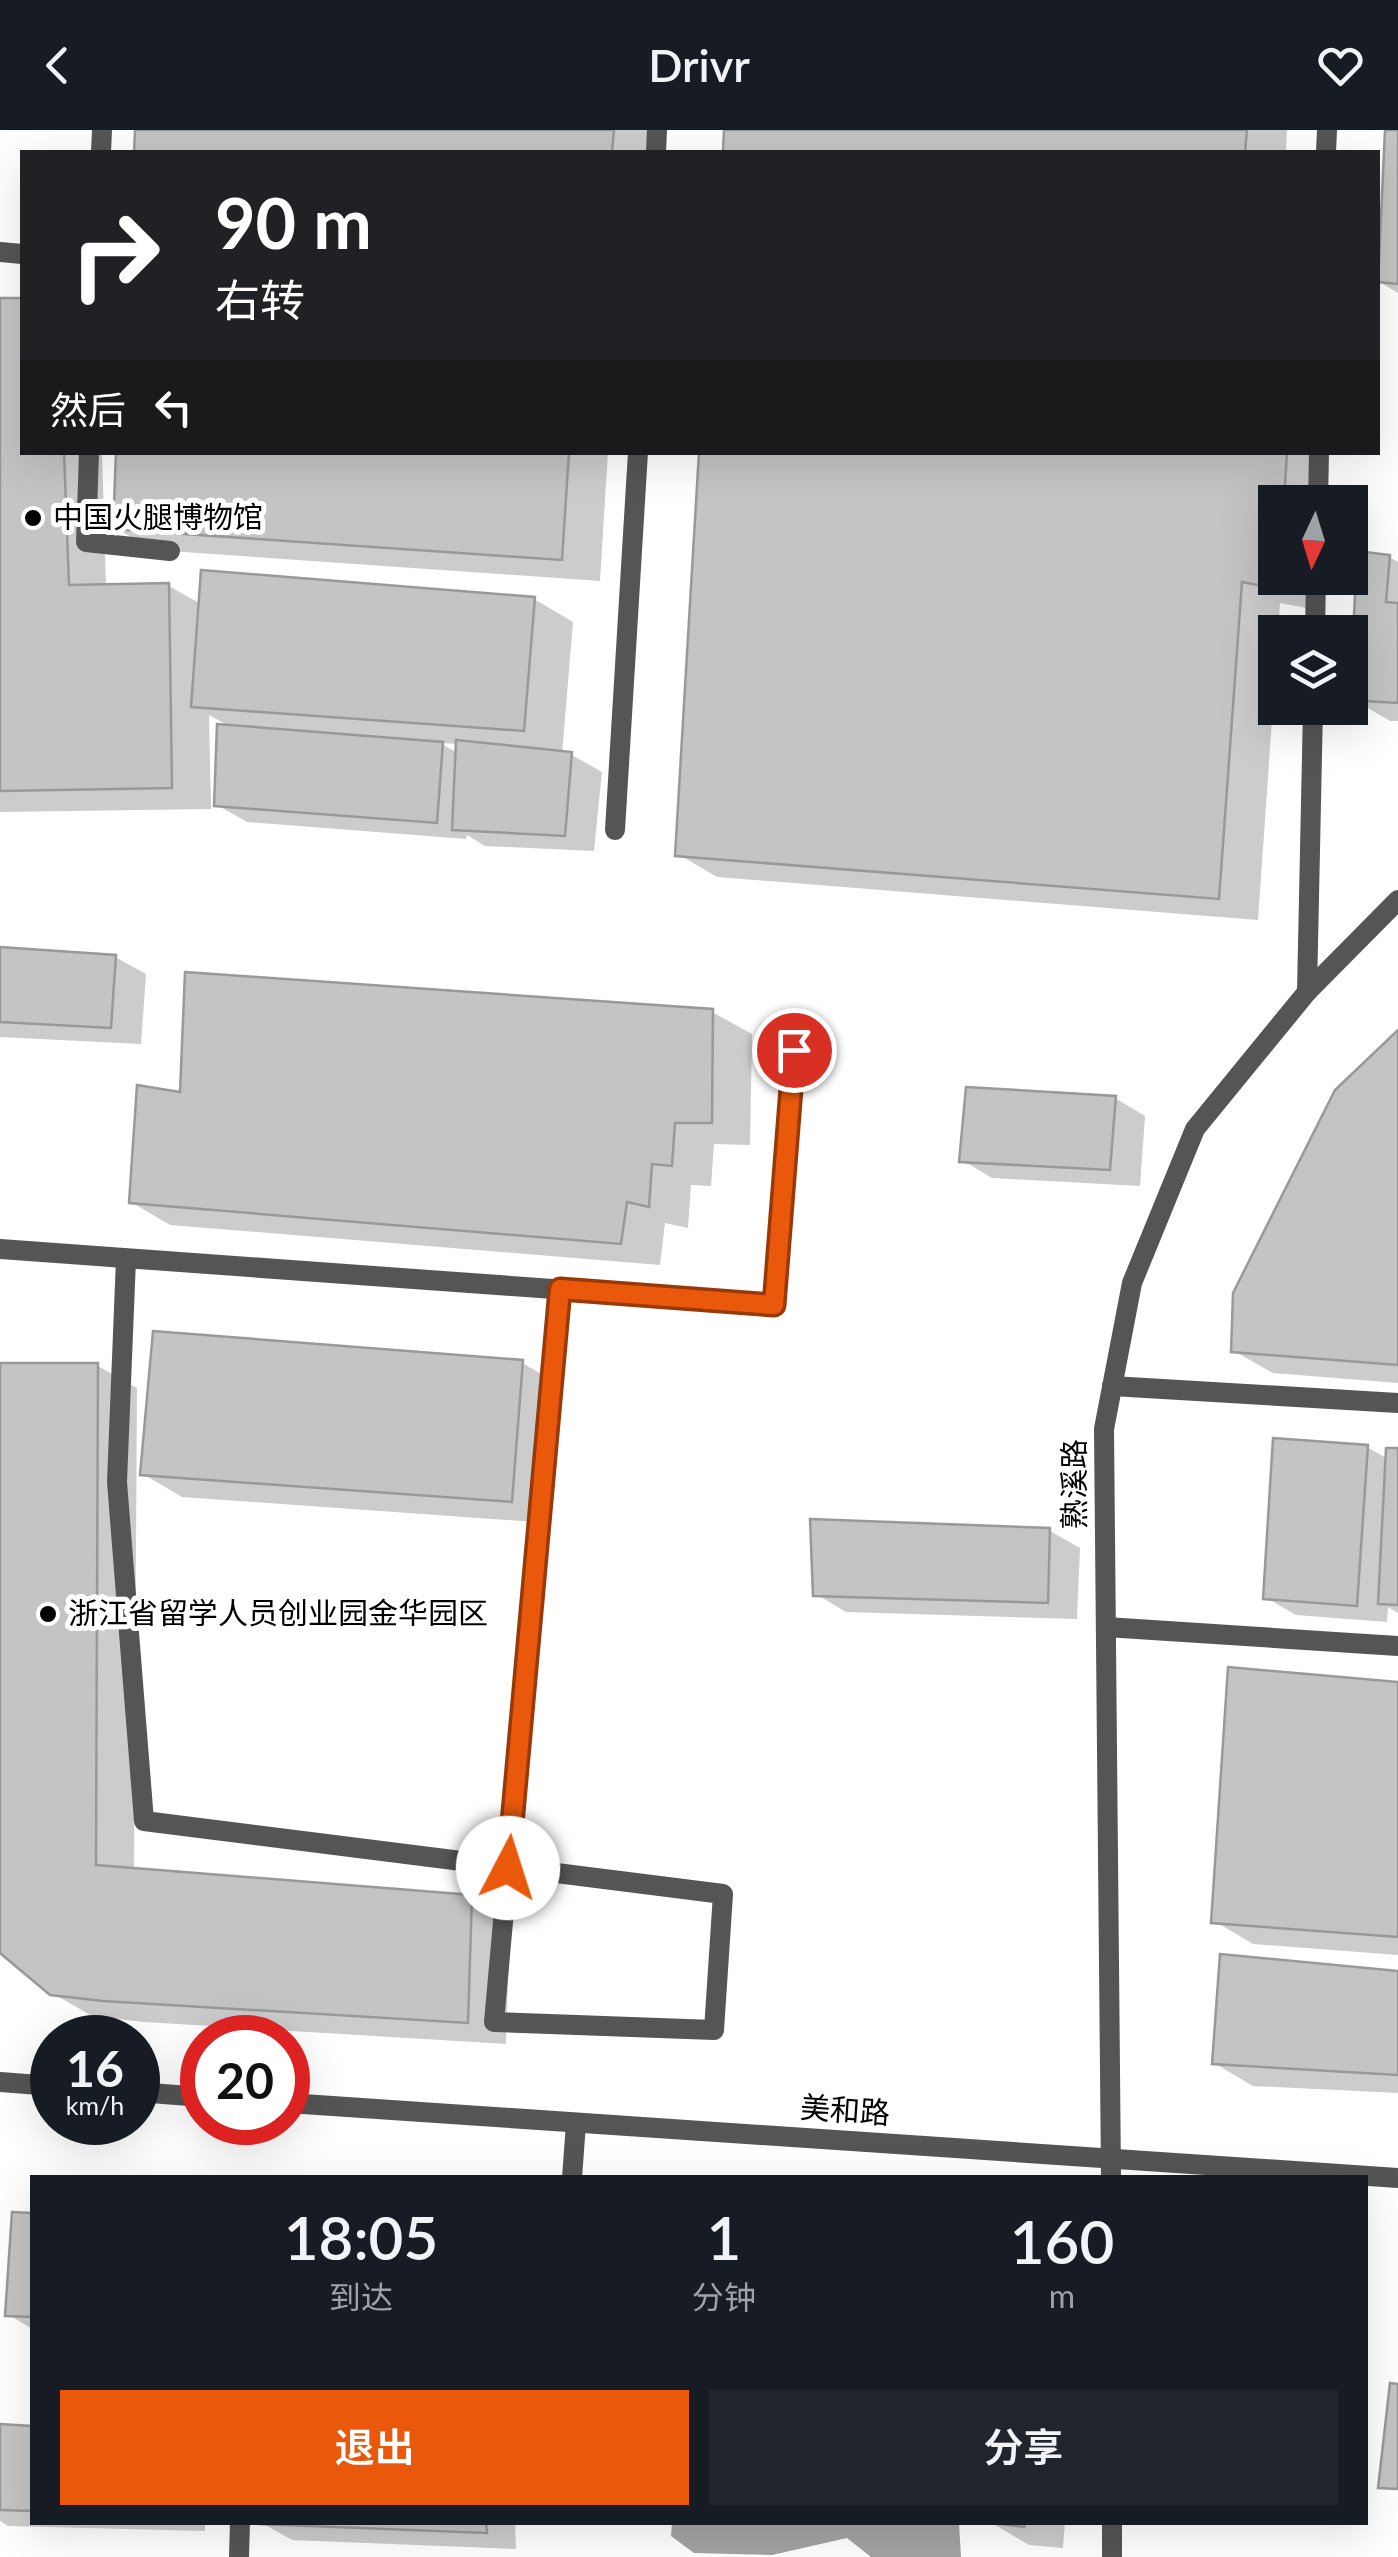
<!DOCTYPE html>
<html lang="zh">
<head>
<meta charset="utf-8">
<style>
  :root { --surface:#171b24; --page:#20242c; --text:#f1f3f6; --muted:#9ea1a6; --accent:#ea580c }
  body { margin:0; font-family:Lato,"Noto Sans SC",sans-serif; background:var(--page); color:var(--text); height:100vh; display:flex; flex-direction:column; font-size:38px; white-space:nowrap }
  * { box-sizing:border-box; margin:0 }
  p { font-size:32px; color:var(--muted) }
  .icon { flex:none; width:55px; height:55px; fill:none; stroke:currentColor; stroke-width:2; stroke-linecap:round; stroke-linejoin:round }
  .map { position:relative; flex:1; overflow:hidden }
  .side { position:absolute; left:30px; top:2045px; width:1338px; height:350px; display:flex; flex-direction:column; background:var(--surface); border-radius:0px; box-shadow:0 10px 40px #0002 }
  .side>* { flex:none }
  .guide { position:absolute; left:20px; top:20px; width:1360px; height:305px; border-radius:0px; box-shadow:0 10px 40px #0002; background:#202124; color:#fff; overflow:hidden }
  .needle { width:65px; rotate:184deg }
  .fabs { position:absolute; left:1258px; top:355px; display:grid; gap:20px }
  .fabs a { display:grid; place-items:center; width:110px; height:110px; border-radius:0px; background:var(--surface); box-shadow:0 10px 40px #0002; font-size:50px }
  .speed { position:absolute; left:30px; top:1885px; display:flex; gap:20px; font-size:50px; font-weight:700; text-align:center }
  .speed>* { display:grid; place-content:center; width:130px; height:130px; border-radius:50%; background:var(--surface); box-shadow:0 10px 40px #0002; line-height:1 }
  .speed small { font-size:25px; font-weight:400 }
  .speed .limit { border:15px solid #d22; background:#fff; color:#111 }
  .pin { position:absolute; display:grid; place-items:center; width:85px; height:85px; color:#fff; margin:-42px; border:5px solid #fff; border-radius:50%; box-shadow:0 2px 10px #0007 }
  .me { position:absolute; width:110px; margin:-55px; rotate:5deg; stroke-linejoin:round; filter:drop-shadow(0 0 8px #0008) }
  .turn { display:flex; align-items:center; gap:35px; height:210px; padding:0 30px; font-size:45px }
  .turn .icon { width:130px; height:130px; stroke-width:2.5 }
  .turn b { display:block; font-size:70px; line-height:85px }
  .then { display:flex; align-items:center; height:95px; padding:0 30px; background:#0003; gap:20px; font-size:38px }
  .eta { display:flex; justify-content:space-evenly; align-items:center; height:170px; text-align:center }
  .eta b { font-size:60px; font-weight:600; line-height:70px }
  .cta { display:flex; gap:20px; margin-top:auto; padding:20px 30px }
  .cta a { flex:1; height:115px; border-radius:0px; background:var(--accent); color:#fff; font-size:40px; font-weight:600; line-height:115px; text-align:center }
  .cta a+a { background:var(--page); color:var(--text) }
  header { display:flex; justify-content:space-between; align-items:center; height:130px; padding:0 30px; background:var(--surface); font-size:45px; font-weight:600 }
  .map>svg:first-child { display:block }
</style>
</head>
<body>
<header><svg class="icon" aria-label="back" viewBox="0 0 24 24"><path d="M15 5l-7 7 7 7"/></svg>Drivr<svg class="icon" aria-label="heart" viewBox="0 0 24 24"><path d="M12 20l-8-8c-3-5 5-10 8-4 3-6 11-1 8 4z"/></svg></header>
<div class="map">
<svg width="1398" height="2427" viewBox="0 0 1398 2427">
  <rect width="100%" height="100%" fill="#fff"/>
  <path fill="#a3a3a3" d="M672,2393H959L961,2427H871L847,2408L772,2425L694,2423L671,2406Z"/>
  <g fill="#0003" fill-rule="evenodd">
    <path d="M138,0H654L652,22H137Z"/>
    <path d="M726,0H1287L1286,22H725Z"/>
    <path d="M1387,0H1398V163L1378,151Z"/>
    <path d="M22,170V322H102L106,457L169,456L201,474L534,469L573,492L562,624L572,625L602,642L594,721L485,716L467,705L466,709L247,692L217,675L231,597L209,585L211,679L0,682V171ZM440,613L459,614L458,623Z"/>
    <path d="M118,322H608L600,451L154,420L115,398Z"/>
    <path d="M701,322H1327L1324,372H1275V448H1319L1317,480L1280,473L1278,502H1275V547L1258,790L717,747L678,724Z"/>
    <path d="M1389,427L1398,432V591H1390L1351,568Z"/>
    <path d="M0,820L115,827L146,844L141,914L0,907Z"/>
    <path d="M712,882L752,904L750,1015L714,1014L711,1056L691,1055L688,1098L665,1093L660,1135L170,1095L131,1072L183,965Z"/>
    <path d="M1398,904V1253L1273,1243L1234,1221Z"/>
    <path d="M1115,968L1145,986L1140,1056L992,1048L962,1030Z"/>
    <path d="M522,1233L561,1255L550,1393L182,1367L143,1344Z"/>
    <path d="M0,1235L98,1236L137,1258L134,1740L471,1767L510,1790L506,1914L144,1892L92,1886L52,1863L0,1818Z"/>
    <path d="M1367,1317L1388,1329L1398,1321V1483L1388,1477L1387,1492L1296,1485L1265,1467Z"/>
    <path d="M1050,1401L1080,1418L1077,1489L846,1482L816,1464Z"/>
    <path d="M1398,1554V1825L1253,1814L1214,1791Z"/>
    <path d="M1398,1844V1963L1253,1956L1214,1933Z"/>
    <path d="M15,2085L32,2086V2199L8,2184Z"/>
    <path d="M0,2296L32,2298V2392H205V2401L8,2396L0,2391Z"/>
    <path d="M515,2392L516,2419L292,2410L262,2393Z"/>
    <path d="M990,2392H1065L1063,2418L1029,2415Z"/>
  </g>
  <g fill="#c4c4c4" stroke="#999" stroke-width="2.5">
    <path d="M135,0H614L612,22H134Z"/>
    <path d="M724,0H1247L1245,22H723Z"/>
    <path d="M1385,0H1398V154L1378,152Z"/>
    <path d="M0,168H22V322H64L69,455L169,453L172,658L0,661Z"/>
    <path d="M116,322H569L562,430L113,399Z"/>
    <path d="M699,322H1287L1284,372H1275V448H1279V459L1242,452L1219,769L675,726Z"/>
    <path d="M1357,421L1390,425L1386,472L1398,473V573L1350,570Z"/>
    <path d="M201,440L535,467L524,601L191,577Z"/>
    <path d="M217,594L443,612L437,693L214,676Z"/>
    <path d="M456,610L572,622L565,706L452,700Z"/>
    <path d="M0,817L116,825L111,898L0,892Z"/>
    <path d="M185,842L713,879L712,993H675L672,1036L652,1034L649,1077L627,1072L621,1114L129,1073L137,955L180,962Z"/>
    <path d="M1398,900V1235L1231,1222L1233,1163L1335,960Z"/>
    <path d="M966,957L1116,966L1110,1040L959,1032Z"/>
    <path d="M153,1201L523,1230L512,1372L140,1345Z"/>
    <path d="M0,1233H98L96,1735L472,1765L468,1893L103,1871L50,1865L0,1823Z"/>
    <path d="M1273,1308L1368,1315L1357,1476L1263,1469Z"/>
    <path d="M1386,1318H1398V1475L1378,1474Z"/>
    <path d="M810,1389L1050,1398L1048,1473L813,1466Z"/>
    <path d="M1228,1537L1398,1552V1807L1211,1793Z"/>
    <path d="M1220,1824L1398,1841V1945L1212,1934Z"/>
    <path d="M12,2082L32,2083V2187L5,2186Z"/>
    <path d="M1390,2253L1398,2254V2359L1378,2358Z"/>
    <path d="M0,2294L32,2296V2381L0,2380Z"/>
    <path d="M259,2392H486L487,2403L259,2394Z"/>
    <path d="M987,2392H1025L1024,2397Z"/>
  </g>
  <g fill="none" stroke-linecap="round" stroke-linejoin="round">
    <g stroke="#555" stroke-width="20">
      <path d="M101,22L102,0"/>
      <path d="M656,22L657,0"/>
      <path d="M0,122L22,124"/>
      <path d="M89,322L86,412L170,421"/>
      <path d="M615,700L638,322"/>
      <path d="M0,1119L775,1175L794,920"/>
      <path d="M126,1129L117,1352L144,1691L723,1764L714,1900L494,1892L560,1159"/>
      <path d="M1112,1256L1398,1273"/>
      <path d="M1106,1497L1398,1516"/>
      <path d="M572,2048L576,1993"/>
      <path d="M239,2427L240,2392"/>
    </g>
    <g stroke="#555" stroke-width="20">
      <path d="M1326,22L1327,0"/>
      <path d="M1318,372L1319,322"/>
      <path d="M1315,502L1316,448"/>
      <path d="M1307,862L1313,578"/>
    </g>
    <g stroke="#555" stroke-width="20">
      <path d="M0,1952L52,1956"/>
      <path d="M138,1962L202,1967"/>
      <path d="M288,1973L1398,2048"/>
      <path d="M1111,2048L1104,1299L1132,1153L1195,999L1307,862L1398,770"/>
      <path d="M1112,2392V2427"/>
    </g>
  </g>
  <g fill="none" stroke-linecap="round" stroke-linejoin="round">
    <g stroke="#983908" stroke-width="25">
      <path id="route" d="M508,1738L560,1159L774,1175L794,920"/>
    </g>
    <use href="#route" stroke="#ea580c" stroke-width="18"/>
  </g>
  <g fill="#000" stroke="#fff" stroke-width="4">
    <circle cx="33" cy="388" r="10"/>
    <circle cx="48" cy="1484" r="10"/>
  </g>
  <g text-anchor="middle" stroke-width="10" stroke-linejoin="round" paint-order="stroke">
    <g font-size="30" fill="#000" stroke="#fff" text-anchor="start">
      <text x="53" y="398">中国火腿博物馆</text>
      <text x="68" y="1494">浙江省留学人员创业园金华园区</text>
    </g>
    <g font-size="30" fill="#000" stroke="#fff">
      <text transform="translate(1075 1354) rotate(-90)" y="10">熟溪路</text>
      <text transform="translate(845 1981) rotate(4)" y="10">美和路</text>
    </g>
  </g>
</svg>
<div class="fabs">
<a><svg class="needle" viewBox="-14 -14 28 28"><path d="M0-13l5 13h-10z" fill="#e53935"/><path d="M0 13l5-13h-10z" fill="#9ea1a6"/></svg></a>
<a><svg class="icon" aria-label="layers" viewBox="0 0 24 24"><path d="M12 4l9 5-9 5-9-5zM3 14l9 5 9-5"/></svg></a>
</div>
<div class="speed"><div>16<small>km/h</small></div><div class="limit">20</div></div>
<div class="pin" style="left:794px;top:920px;background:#d93025"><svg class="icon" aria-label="arrive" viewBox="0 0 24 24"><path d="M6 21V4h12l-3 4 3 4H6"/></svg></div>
<svg class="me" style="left:508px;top:1738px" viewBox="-20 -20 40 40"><circle r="19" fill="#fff"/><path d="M0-13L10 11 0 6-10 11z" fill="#ea580c"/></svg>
<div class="guide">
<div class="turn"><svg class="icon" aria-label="right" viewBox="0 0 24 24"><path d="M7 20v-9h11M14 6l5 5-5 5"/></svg><div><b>90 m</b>右转</div></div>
<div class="then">然后<svg class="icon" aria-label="left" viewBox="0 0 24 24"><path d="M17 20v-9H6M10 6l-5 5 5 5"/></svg></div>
</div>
<section class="side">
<div class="eta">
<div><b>18:05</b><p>到达</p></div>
<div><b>1</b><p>分钟</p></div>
<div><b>160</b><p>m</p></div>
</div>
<div class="cta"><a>退出</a><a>分享</a></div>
</section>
</div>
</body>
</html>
